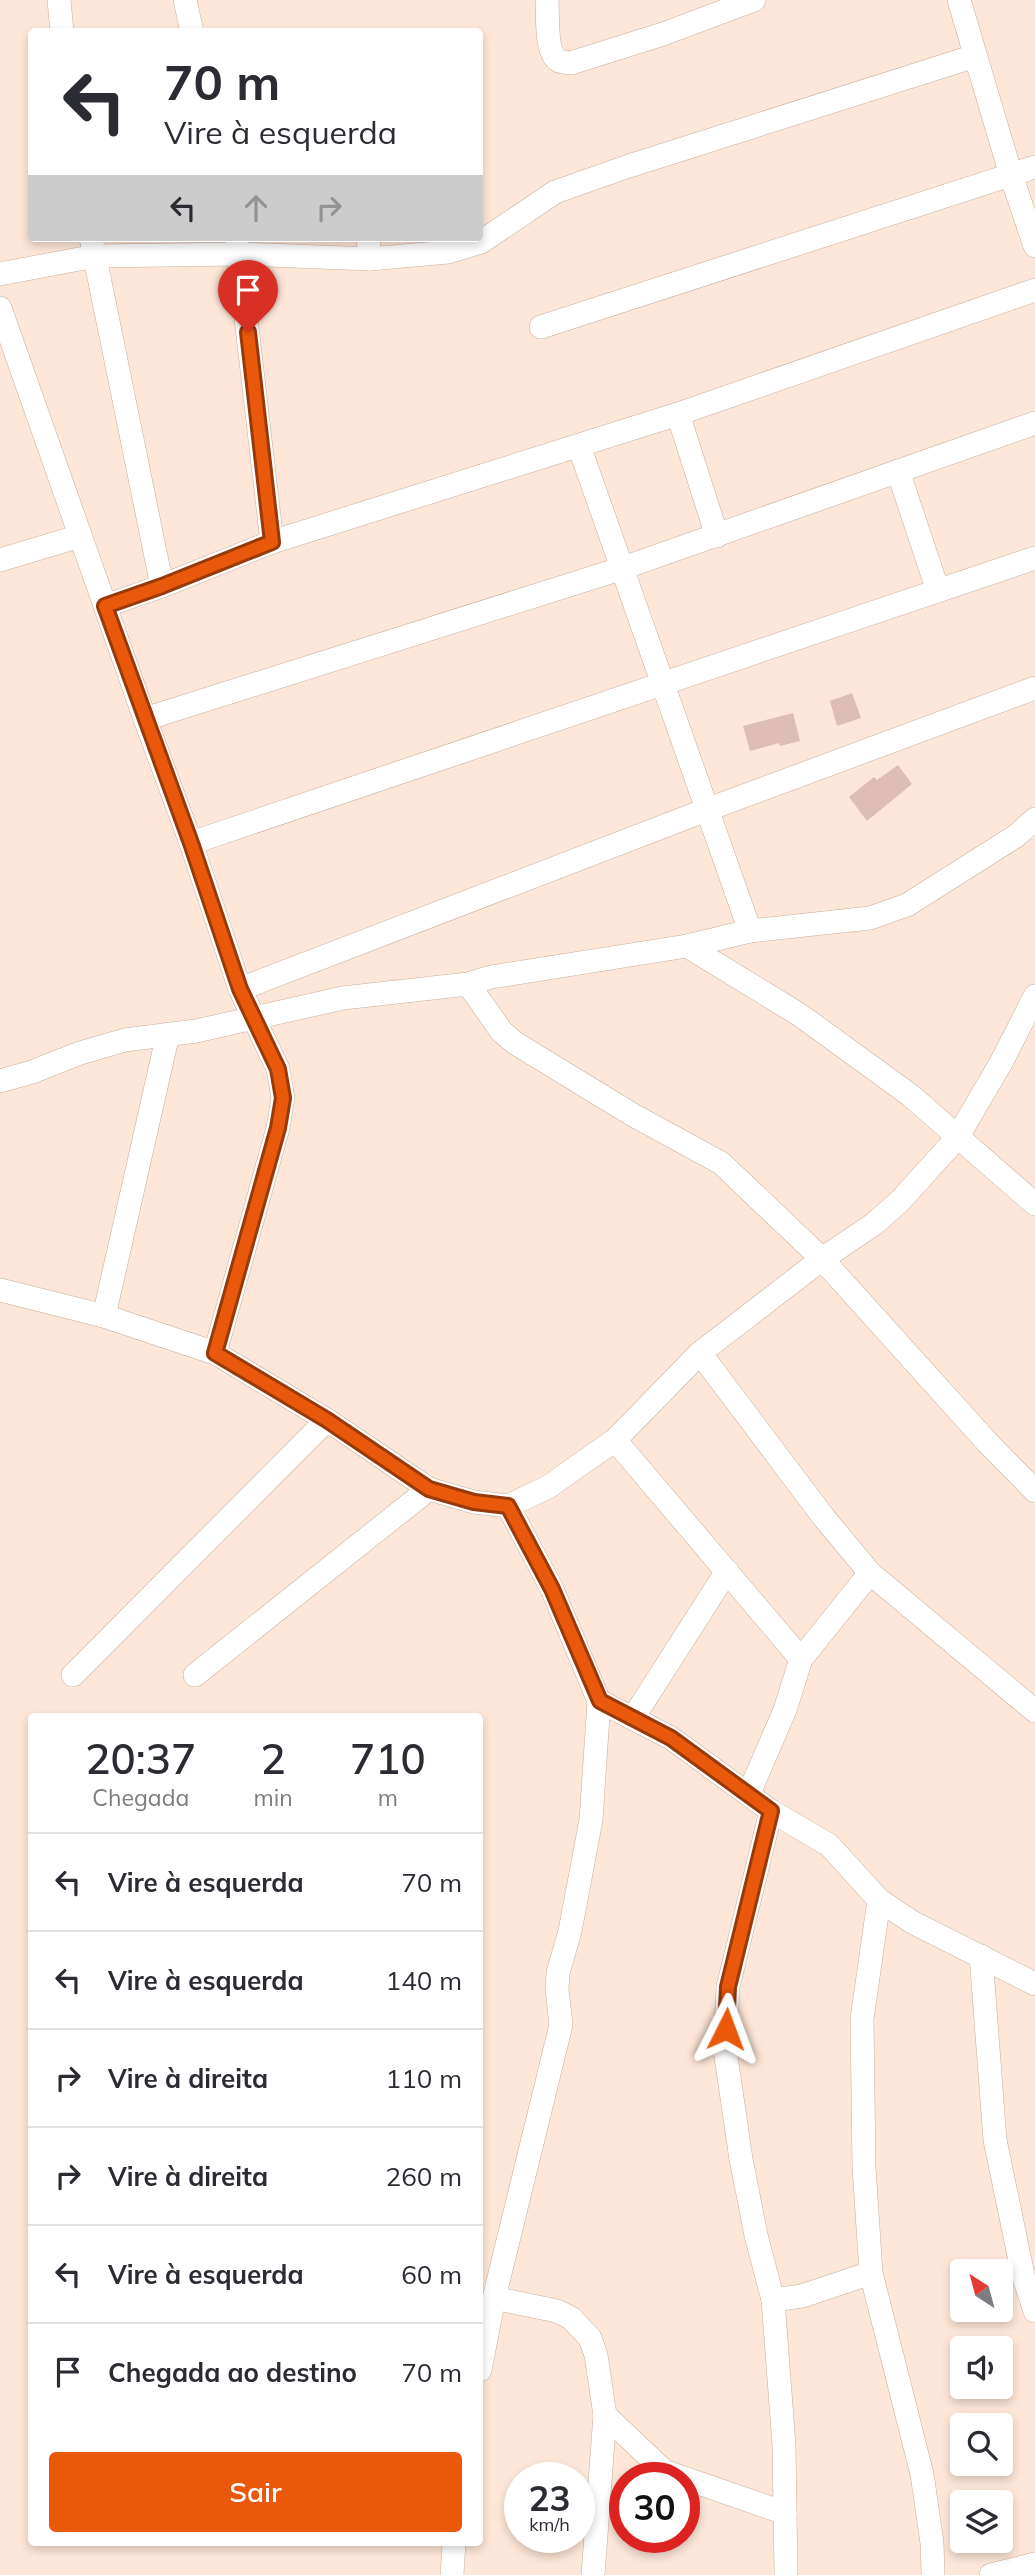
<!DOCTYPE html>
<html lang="pt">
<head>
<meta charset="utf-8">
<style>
  :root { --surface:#fff; --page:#f2f2f3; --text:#2b2b33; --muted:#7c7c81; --line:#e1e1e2; --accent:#ea580c }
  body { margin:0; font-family:Mulish,sans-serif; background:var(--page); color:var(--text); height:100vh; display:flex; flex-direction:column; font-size:26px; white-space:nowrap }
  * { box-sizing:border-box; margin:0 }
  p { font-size:23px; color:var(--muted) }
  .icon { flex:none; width:38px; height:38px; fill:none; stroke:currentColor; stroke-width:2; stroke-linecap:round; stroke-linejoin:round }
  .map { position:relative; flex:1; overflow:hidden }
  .sheet { position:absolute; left:28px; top:1713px; width:455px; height:833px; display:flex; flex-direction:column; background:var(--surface); border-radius:7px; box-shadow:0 4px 10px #0003 }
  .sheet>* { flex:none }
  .hud { position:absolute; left:28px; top:28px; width:455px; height:214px; border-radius:7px; box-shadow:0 4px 10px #0003; background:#fff; color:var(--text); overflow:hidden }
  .needle { width:46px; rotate:324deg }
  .tools { position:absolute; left:950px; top:2259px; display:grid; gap:14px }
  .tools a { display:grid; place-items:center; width:63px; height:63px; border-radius:7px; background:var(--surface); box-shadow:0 4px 10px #0003; font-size:35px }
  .speed { position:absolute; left:504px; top:2462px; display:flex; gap:14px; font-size:35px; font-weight:700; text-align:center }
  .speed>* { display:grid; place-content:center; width:91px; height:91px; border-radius:50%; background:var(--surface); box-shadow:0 4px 10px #0003; line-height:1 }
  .speed small { font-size:18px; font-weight:400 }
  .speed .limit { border:10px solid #d22; background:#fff; color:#111 }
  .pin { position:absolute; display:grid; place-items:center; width:60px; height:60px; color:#fff; margin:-72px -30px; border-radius:50% 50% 50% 0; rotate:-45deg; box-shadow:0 0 7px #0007 }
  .pin .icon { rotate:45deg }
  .me { position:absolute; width:77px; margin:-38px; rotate:3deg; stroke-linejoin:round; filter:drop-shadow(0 0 5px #0008) }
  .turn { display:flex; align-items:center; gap:24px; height:147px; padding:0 21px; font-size:32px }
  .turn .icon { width:91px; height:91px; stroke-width:2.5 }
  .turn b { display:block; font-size:49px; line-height:60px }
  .lanes { display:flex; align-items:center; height:66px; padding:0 21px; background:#0003; justify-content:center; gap:35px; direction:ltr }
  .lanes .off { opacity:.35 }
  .eta { display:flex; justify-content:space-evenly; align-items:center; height:119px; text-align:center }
  .eta b { font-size:42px; font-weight:600; line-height:49px }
  .primary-button { display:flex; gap:14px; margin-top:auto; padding:14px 21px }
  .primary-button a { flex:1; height:80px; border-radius:7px; background:var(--accent); color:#fff; font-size:28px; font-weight:600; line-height:80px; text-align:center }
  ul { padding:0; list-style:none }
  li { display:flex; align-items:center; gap:21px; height:98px; padding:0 21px; border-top:2px solid var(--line) }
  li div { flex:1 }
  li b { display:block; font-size:26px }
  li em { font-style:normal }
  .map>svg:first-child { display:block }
</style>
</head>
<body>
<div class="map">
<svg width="1035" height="2575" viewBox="0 0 1035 2575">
  <rect width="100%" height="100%" fill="#fee7d8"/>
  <g fill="#debdb3">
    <path d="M852,693L861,718L837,726L830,701Z"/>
    <path d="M793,713L800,741L780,746L779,743L750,751L743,726Z"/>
    <path d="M898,765L912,784L867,821L849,797L874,777L877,780Z"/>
  </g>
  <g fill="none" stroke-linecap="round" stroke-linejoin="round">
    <g stroke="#c8ad9a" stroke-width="24">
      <g id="minor">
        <path d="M59,0L62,32"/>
        <path d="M185,0L192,32"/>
        <path d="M547,0C548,14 545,54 559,61C561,62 569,63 571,63L663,34L754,0"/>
        <path d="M959,0L1011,175L1035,246"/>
        <path d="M91,238L162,586"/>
        <path d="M368,238L370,259"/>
        <path d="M237,241L272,542"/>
        <path d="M0,274L95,256L239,254L370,259L448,252L481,242L555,192L629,166L975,56"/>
        <path d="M0,308L145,719L191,843L240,989L278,1069L283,1098L278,1128L215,1353"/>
        <path d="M541,327L1035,167"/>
        <path d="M678,414L717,536"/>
        <path d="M579,446L750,931"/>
        <path d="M898,471L938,591"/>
        <path d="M0,560L80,536"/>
        <path d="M105,606L162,586L272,542L678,414L1035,290"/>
        <path d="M145,719L623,568L1035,423"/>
        <path d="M191,843L1035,558"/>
        <path d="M687,946L800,1015L910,1095L1035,1204"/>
        <path d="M468,984L502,1032L515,1043L633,1115L721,1163L822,1259L987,1442L1035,1491"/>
        <path d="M240,989L706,810L1035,688"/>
        <path d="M0,1081L32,1072L80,1053L125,1040L196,1031L343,998L468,984L491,977L687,946L750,931L870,918L907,905L1016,836L1035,819"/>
        <path d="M0,1290L104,1316L215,1353L327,1420L429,1489L474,1502L508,1506L548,1487L615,1440L700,1353L822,1259L874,1224L899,1202L957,1138L1002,1061L1035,996"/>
        <path d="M104,1316L168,1034"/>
        <path d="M700,1353L825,1519L870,1573L1035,1711"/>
        <path d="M615,1440L801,1659"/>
        <path d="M73,1675L327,1420"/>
        <path d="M195,1675L429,1489"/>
        <path d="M599,1701L671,1738L771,1811L829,1845L879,1900L912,1922L1035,1984"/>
        <path d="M633,1718L727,1571"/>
        <path d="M749,1793L785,1710L801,1659L870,1573"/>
        <path d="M771,1811L728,1987L725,2050L741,2159L756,2235L773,2300L784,2445L786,2575"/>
        <path d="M879,1900L862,2019L864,2167L871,2273L922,2474L932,2543L933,2575"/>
        <path d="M981,1956L995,2140L1023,2275L1035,2311"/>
        <path d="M494,2298L557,2311L571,2318L590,2338L596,2355L605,2415L664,2471L684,2478"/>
        <path d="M773,2300L802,2296L871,2273"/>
        <path d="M480,2370L494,2298L561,2025L557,1989L558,1973L570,1931L591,1820L599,1701L552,1589L508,1506"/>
        <path d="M684,2478L785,2513"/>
        <path d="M452,2575L454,2543"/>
        <path d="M593,2575L605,2415"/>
        <path d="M991,2575L1035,2564"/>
      </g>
    </g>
    <use href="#minor" stroke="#fff" stroke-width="23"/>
  </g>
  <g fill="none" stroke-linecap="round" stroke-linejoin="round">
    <g stroke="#983908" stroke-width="18">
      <path id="route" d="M248,332L272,542L162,586L105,606L191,843L240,989L278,1069L283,1098L278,1128L215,1353L327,1420L429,1489L474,1502L508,1506L552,1589L600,1701L671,1738L771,1811L728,1987L726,2029"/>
    </g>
    <use href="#route" stroke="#ea580c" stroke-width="12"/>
  </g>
</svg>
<div class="tools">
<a><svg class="needle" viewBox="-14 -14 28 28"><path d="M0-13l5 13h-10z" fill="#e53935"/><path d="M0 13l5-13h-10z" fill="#7c7c81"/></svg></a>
<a><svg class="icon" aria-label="sound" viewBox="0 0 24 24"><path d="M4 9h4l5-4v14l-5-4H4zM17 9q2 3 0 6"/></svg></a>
<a><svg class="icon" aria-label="search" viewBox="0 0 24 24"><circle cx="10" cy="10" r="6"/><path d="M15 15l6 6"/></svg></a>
<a><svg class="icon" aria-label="layers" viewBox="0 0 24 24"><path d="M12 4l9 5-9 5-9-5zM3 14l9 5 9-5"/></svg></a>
</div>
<div class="speed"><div>23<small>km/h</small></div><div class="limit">30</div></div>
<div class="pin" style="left:248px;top:332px;background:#d93025"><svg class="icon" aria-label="arrive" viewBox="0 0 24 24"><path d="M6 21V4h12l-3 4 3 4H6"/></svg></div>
<svg class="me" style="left:726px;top:2029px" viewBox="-20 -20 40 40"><path d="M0-17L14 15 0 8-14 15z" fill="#ea580c" stroke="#fff" stroke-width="4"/></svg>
<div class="hud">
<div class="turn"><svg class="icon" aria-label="left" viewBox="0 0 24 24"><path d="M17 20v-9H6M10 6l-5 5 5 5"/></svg><div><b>70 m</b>Vire à esquerda</div></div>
<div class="lanes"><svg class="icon" aria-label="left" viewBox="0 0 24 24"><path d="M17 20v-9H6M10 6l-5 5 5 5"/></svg><svg class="icon off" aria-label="ahead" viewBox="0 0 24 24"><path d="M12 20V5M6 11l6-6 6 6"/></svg><svg class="icon off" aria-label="right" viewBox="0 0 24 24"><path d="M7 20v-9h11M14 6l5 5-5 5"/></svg></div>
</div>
<section class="sheet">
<div class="eta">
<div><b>20:37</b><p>Chegada</p></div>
<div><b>2</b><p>min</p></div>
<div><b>710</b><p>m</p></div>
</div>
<ul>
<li><svg class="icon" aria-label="left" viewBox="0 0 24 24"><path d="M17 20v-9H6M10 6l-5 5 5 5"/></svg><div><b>Vire à esquerda</b></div><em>70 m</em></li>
<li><svg class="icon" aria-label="left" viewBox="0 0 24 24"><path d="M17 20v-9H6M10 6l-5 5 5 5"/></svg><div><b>Vire à esquerda</b></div><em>140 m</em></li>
<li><svg class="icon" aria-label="right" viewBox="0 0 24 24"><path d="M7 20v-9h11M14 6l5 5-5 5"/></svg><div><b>Vire à direita</b></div><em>110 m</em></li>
<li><svg class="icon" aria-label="right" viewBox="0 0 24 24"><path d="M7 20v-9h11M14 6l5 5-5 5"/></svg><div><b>Vire à direita</b></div><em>260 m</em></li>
<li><svg class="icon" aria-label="left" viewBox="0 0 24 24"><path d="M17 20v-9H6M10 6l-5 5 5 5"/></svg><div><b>Vire à esquerda</b></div><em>60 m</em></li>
<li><svg class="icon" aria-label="arrive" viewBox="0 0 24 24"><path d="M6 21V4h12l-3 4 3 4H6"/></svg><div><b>Chegada ao destino</b></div><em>70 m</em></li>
</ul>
<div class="primary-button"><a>Sair</a></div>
</section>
</div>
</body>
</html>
